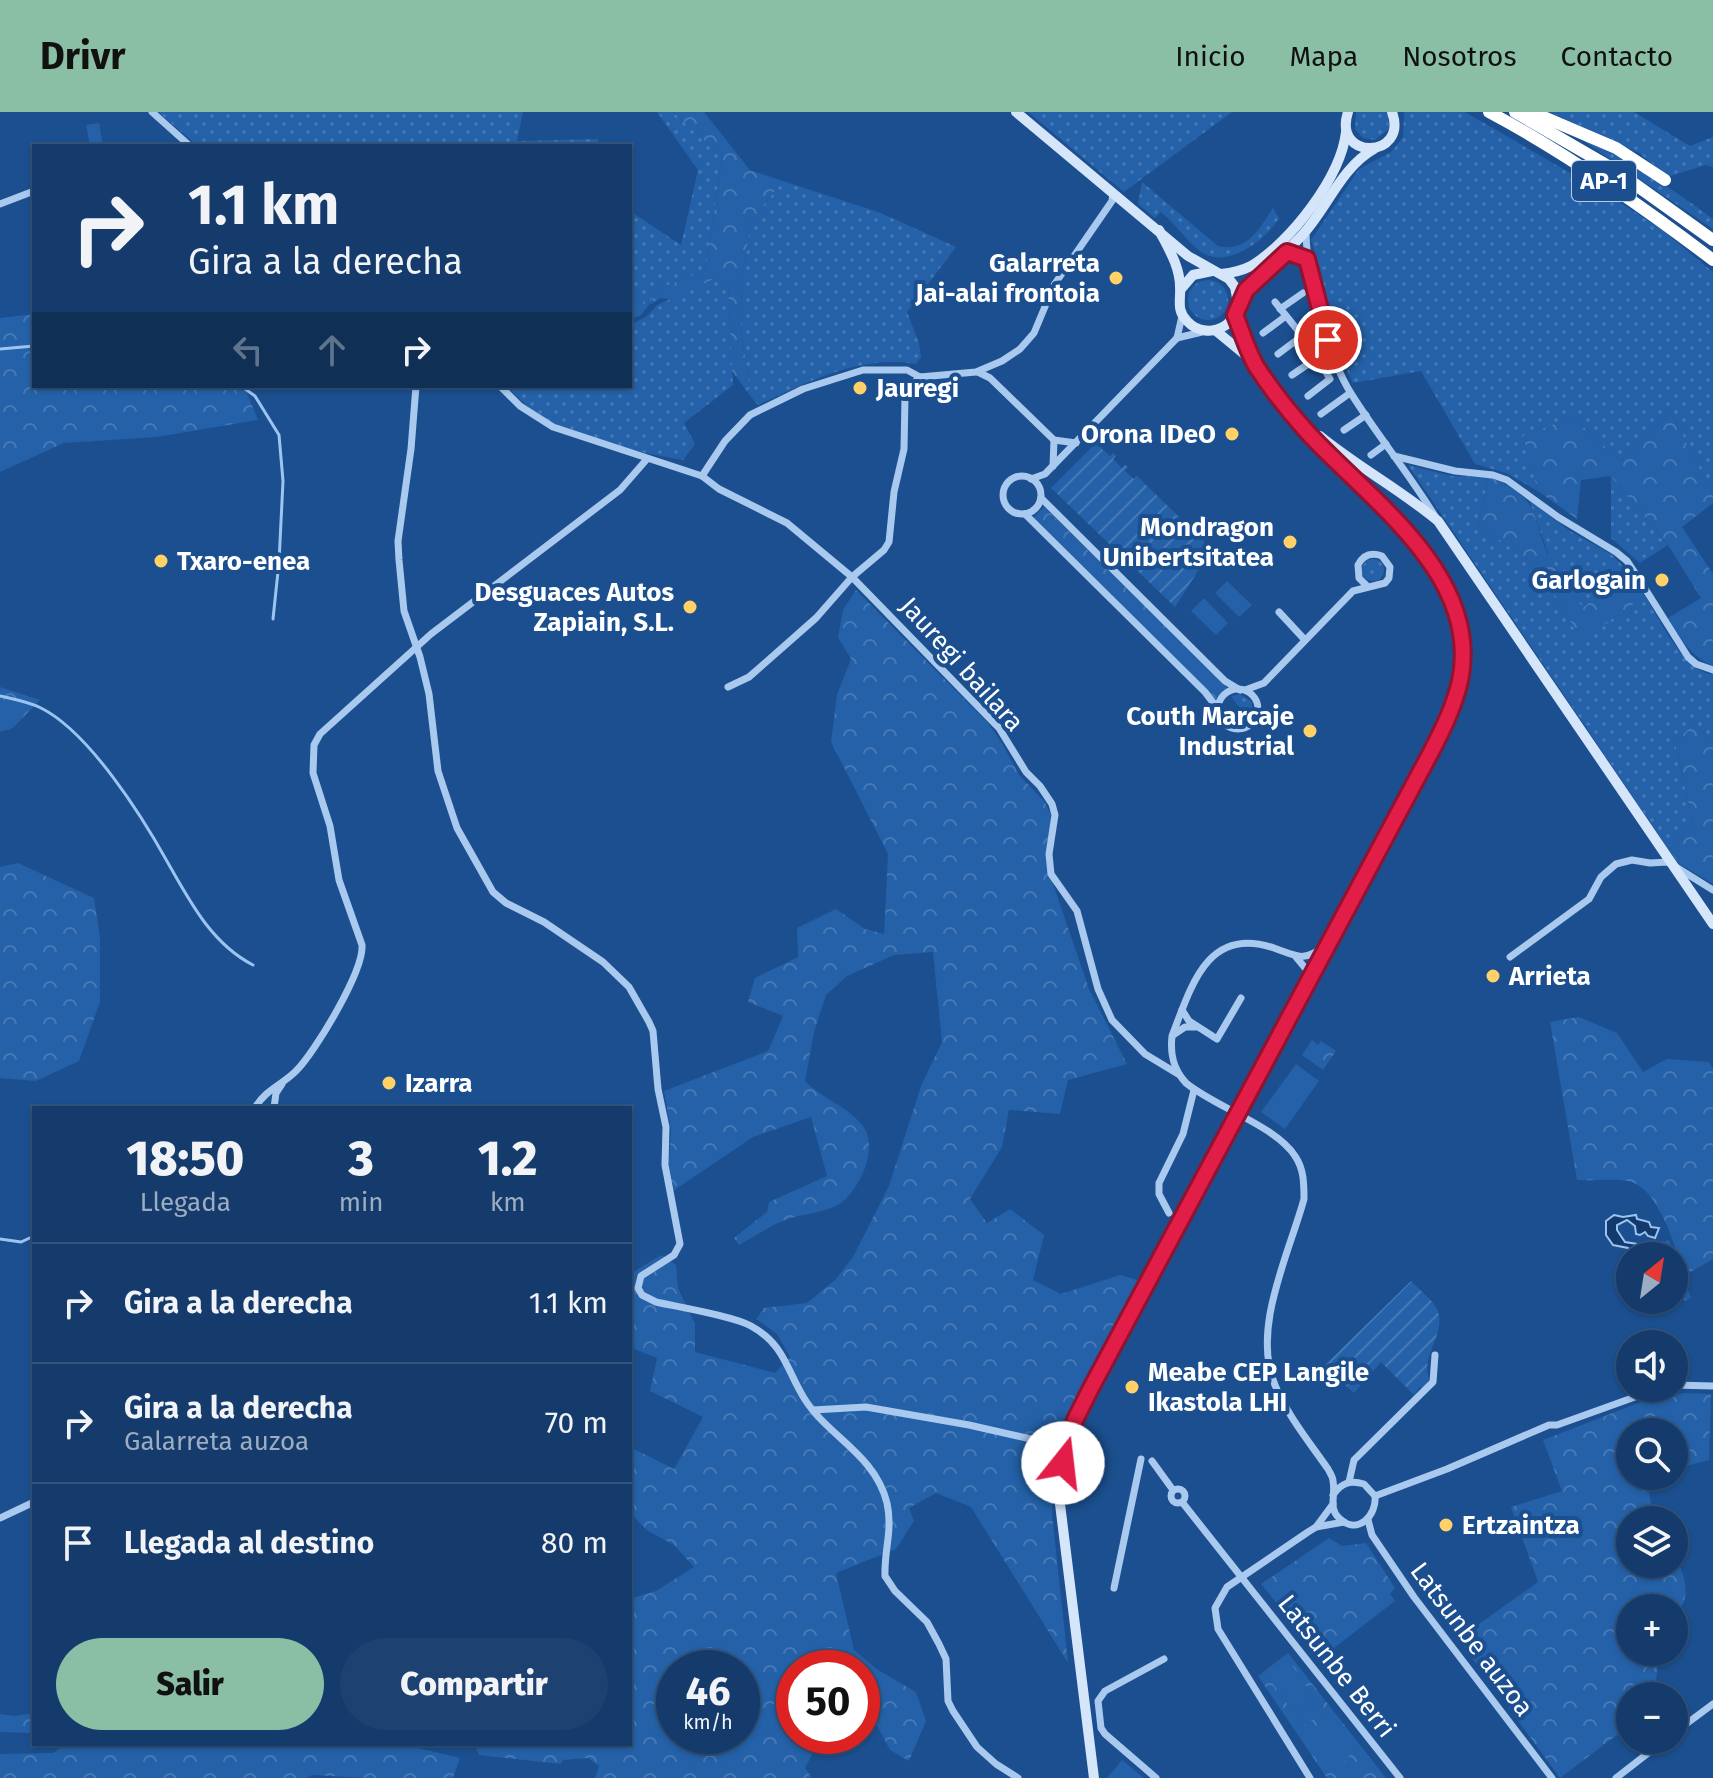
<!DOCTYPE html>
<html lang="es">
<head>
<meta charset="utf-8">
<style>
  :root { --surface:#143b6b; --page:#1d4271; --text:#f1f3f6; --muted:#9dadc1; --line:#33557e; --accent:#8abfa5 }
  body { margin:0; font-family:"Fira Sans",sans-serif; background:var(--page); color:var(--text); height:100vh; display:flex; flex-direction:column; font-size:30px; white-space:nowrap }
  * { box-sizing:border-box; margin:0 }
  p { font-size:26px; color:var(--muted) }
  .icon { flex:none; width:44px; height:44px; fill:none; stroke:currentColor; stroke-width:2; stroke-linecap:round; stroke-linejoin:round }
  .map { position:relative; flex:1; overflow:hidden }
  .sheet { position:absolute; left:32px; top:994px; width:600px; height:640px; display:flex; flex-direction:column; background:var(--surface); border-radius:0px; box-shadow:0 2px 6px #0004,0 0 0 2px var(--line) }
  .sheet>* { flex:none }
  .banner { position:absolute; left:32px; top:32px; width:600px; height:244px; border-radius:0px; box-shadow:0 2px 6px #0004,0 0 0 2px var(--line); background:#143b6b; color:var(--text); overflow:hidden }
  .needle { width:52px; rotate:30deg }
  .tools { position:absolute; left:1616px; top:1130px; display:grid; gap:16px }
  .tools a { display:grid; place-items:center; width:72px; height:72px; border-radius:50%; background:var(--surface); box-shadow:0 2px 6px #0004,0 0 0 2px var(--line); font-size:40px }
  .speed { position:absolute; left:656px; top:1538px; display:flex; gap:16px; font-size:40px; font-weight:700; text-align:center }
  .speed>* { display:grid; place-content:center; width:104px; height:104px; border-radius:50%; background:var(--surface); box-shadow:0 2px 6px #0004,0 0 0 2px var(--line); line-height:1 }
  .speed small { font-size:20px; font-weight:400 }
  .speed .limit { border:12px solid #d22; background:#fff; color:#111 }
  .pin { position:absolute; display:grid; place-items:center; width:68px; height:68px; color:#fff; margin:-34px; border:4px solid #fff; border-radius:50%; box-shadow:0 2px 8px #0007 }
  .me { position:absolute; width:88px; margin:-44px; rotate:16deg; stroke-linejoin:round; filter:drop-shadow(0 0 6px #0008) }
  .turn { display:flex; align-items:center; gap:28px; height:168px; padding:0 24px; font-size:36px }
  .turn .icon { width:104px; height:104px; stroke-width:2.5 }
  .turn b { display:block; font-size:56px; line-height:68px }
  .lanes { display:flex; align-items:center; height:76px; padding:0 24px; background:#0003; justify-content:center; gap:40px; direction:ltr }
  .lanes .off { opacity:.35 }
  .eta { display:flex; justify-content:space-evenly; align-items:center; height:136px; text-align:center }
  .eta b { font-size:48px; font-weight:800; line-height:56px }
  .action { display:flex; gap:16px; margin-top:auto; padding:16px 24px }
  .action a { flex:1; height:92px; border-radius:48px; background:var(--accent); color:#111; font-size:32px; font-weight:800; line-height:92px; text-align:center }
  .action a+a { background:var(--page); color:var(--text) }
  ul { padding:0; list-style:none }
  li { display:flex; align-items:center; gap:24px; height:120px; padding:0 24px; border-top:2px solid var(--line) }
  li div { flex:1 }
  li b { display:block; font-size:30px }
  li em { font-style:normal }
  header { display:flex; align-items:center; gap:48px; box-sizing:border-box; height:112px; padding:0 40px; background:var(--accent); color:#111 }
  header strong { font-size:38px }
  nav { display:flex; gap:44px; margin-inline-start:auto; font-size:28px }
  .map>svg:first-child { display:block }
</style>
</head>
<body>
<header>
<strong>Drivr</strong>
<nav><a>Inicio</a><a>Mapa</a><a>Nosotros</a><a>Contacto</a></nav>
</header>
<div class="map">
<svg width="1713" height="1666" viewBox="0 0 1713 1666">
  <defs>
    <pattern id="grass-dots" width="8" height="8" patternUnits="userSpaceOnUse" patternTransform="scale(2)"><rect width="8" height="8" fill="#2461a8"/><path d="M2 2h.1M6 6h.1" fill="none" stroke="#4579b5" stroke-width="1.8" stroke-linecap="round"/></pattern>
    <pattern id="forest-crowns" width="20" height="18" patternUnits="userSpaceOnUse" patternTransform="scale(2)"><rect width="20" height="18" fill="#2461a8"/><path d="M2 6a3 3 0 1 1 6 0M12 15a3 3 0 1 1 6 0" fill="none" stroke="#4579b5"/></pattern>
    <pattern id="garden-furrows" width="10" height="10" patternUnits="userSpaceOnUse" patternTransform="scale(2)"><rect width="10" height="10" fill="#2461a8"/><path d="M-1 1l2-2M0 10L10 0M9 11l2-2" fill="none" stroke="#4579b5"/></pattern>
  </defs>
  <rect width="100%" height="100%" fill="#1b4f8f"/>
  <g fill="url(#grass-dots)">
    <path d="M158,0H523L517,29L598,27L599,34H198Z"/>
    <path d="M657,0H673L722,45L706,158L658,177L649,192L630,181V99L681,133L698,58Z"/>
    <path d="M1028,0H1232L1124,80Z"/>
    <path d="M1356,0H1388L1389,17L1375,28L1363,26L1355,17Z"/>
    <path d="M1404,0H1465L1610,84L1661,117L1713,160V384L1671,300L1621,349L1573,305L1524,324L1538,379L1506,361L1475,352L1421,259L1353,271L1332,228L1320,158L1311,128L1359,57L1391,40L1403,25Z"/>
    <path d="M1550,0H1634L1690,34L1713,25V55L1706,53L1670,64L1666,63L1639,41Z"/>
    <path d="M1576,24C1625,46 1669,74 1713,107V117Z"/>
    <path d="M783,69L881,101L956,135L907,200L919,231L921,245L916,252C862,242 805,271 758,293L751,285L741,217L742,163L752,107Z"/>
    <path d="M1142,70L1218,134C1247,141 1259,117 1273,96L1279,106C1273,117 1259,130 1248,136C1201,163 1192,126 1161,100L1155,106L1138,92Z"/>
    <path d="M717,166L728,172L733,273L684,311L695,332L683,348C639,340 590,331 550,310C533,301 520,287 506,274H630V213L646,205L657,193Z"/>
    <circle cx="1208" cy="188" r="20"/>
    <path d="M1408,353L1452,364L1489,365L1478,413L1541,457L1581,528L1645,484C1660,507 1684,561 1713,562V629L1693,612L1675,631L1693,710L1669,738Z"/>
    <path d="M1611,364L1668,433L1640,451L1611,426Z"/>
    <path d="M1529,388L1570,419L1611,442L1627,458L1583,497L1551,449Z"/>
    <circle cx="1373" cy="458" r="11"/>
    <path d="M1240,582L1252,590V602C1243,600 1235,591 1231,584Z"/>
    <path d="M1669,1128L1691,1186L1685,1189L1679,1177L1674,1180V1144H1664L1661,1130Z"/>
  </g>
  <g fill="url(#forest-crowns)" fill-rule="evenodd">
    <path d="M673,0H704L750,58L783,69L752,107L742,163L741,218L751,285L732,259L728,172L716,166L671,188L661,186L649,193L640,204L630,206V181L649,192L658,177L706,158L722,45Z"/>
    <path d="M34,202V274H244L258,308L157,325L64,331L0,360V206Z"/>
    <path d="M1671,300L1713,384V391L1682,415L1713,462V554C1690,544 1681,527 1668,506L1701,486L1668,433L1611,364L1581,368L1577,407L1538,379L1523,324L1573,305L1621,349Z"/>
    <path d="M1489,365C1546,388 1528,405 1552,450C1560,466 1573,481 1583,496L1627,458L1645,484L1581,529L1541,457L1478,413Z"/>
    <path d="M1044,395L1227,575L1216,587L1032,407Z"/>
    <path d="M856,478L988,611L1002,631L1019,663L1044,689L1051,703L1050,763L1089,877L1127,952L1068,968L1060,1002L1009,998L1002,1035L970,1087L987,1111L1010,1097L1044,1123L1033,1168L1061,1182L1120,1163L1141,1169L1071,1296L1055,1356L1052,1402L1068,1551L971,1395L936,1381L909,1396L914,1409L896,1437L836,1461L854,1538L878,1558L916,1580L926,1609L909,1649L890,1638L865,1591L862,1590V1556H794V1624H822L805,1656L812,1666H595L599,1654L588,1646L563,1648L561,1652L479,1643L474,1632H630V1487L656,1479L694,1455L674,1433L648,1419L635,1406L630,1396V1341L632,1336L674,1357L703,1305L650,1279L657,1246L630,1235V1162L661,1143L676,1153L678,1176L695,1212V1240L775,1261L790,1245L777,1222L756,1207L764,1196L807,1191L836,1167L853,1145L889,1074L921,974L942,930L933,840L894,843L847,864L826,883L814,920L805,969C824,988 846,993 863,1014C880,1037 858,1082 836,1094C822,1101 803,1102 788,1107C771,1113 755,1124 739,1133L734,1126L767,1100L769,1090L827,1064L811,1005L753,1025L673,1079L668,1060L671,1018L664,979L768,939L783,904L748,890L755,866L798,845L797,816L836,797L865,817L884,822L888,742L831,630L837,583L851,547L838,525L843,498ZM674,1556H742V1624H674Z"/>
    <path d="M0,575L40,588L13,616L0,620Z"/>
    <path d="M1693,612L1713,629V772L1678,751L1669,738L1693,710L1675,631Z"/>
    <path d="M18,751L94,786L100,825V890L79,949L36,969L0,966V755Z"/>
    <path d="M1579,905L1617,921L1643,960L1667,947L1709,950L1713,957V1147L1685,1163C1675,1137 1660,1076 1628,1069C1612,1066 1593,1069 1577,1068L1550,910Z"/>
    <path d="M1312,928L1318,933L1321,929L1336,939L1323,958L1302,943Z"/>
    <path d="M1684,1281L1711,1282L1709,1348L1674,1357V1320H1630V1364H1646L1654,1408H1630V1452H1674V1440C1683,1461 1695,1485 1674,1504V1496H1630V1540H1660L1654,1584H1630V1613L1560,1666L1458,1527L1538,1470L1511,1395L1562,1379L1543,1328L1646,1288Z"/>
    <path d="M1329,1426L1342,1434L1366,1431L1395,1476L1390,1482L1395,1489L1321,1546L1261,1472Z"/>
    <path d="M1288,1541L1386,1666H1327L1258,1564Z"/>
    <path d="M34,1601V1621L0,1620V1602L15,1604Z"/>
    <path d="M66,1632H402L460,1646L453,1666H367L312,1663L306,1666H0V1642L53,1641Z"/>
  </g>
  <g fill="url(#garden-furrows)">
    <path d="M1099,328L1105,333L1101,336L1110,344L1113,341L1116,344L1113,347L1122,356L1125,353L1128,355L1125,359L1134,367L1137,364L1212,437L1175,495L1051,376Z"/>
    <path d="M1411,1169C1418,1177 1433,1188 1437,1197C1448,1223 1417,1245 1431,1271L1425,1277L1420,1275L1414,1283L1381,1250L1354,1281L1324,1254Z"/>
  </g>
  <g fill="#2461a8">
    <path d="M99,11L103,34H90L86,13Z"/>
    <path d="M1227,469L1252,493L1239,505L1215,481Z"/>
    <path d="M1204,486L1228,511L1216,523L1191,499Z"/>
    <path d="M1296,952L1319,969L1285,1017L1261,1000Z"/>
    <path d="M1288,1547L1314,1586L1293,1600L1266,1562Z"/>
    <path d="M1320,1589L1326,1599L1302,1615L1295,1605Z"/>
    <path d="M1325,1607L1357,1635L1343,1651L1311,1623Z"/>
    <path d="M1122,1648L1144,1666H1107Z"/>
  </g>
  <path fill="#123a6d" stroke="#9cc4f0" stroke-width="2" d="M1614,1103L1623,1105L1636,1103L1637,1107L1649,1110L1651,1115L1659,1116L1655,1126L1648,1124L1645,1120L1640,1123L1636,1122L1635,1114L1627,1108L1617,1113V1118L1625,1130L1656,1135L1659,1144H1633L1628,1136L1613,1133L1606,1123V1109Z"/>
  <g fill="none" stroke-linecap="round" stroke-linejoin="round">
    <g stroke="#9cc4f0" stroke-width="3">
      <path d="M0,237L34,234"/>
      <path d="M241,274L255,284L279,323L283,369L279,450L273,507"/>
      <path d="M0,584C13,587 29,590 41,596C89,620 142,704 168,751C190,790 212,832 253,853"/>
      <path d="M0,1127L21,1130L34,1124"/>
    </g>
    <g stroke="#a9c9ee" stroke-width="7">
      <path d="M152,0L190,34"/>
      <path d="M0,92L34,79"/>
      <path d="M1306,119C1306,162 1328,246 1352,283C1378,324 1409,362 1435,404"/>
      <path d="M1287,140L1307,147"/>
      <path d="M1275,190L1312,236L1330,267L1308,284"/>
      <path d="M1280,197L1303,181"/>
      <path d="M1263,221L1286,204"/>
      <path d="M1177,226L1202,220"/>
      <path d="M1312,236L1318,227L1312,187L1316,182"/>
      <path d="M1278,242L1302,224"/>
      <path d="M978,260L990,266L1054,328L1076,331"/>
      <path d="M1292,263L1317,246"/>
      <path d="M416,274L411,337L398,429L399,448L404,499L420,545L429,582L438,659L457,716L493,780L506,791L544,810L603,850L629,875L649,910L653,919L658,977L666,1015L665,1053L680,1132L674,1143L641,1164L638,1176L642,1183L656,1190C678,1195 733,1204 751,1214C785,1233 786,1257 804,1286C827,1324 875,1342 887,1391C893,1419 884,1437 885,1464L895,1479L927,1510L939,1532L946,1547L948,1589L953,1599L977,1635L996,1652L1018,1666"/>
      <path d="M500,274L520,294L553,315L702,364L719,377L787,411L852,465L999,616L1026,660L1040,674L1052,692L1055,703L1049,742L1051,762L1077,799L1098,877L1112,908L1145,942L1178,962"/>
      <path d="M1321,302L1350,281"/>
      <path d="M1344,318L1366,303"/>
      <path d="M1371,343L1386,332"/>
      <path d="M1394,344L1455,359L1493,363L1507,368L1558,405L1616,440L1627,449L1639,467L1688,545L1696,552L1713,558"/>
      <path d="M1053,354L1054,328"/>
      <path d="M702,364L725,329L750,303L803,277L863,258H907L920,265L976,260L1002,249L1020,237L1034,221L1054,173L1112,89L1113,80"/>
      <circle cx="1022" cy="383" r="19"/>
      <path d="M1031,367L1045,362L1177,226L1182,204"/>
      <path d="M1041,386L1225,569L1240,578"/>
      <path d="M1025,402L1205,580L1218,597"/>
      <path d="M1279,500L1305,528"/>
      <path d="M728,575L749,565L816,506L852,465L884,438L889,430L894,380L904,337L905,285L906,278L920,265"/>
      <circle cx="1238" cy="597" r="20"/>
      <path d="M1245,578L1264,571L1353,479L1385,471L1389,466L1390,455L1382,444C1371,440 1363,443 1358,453L1359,466L1367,474"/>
      <path d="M1326,834C1302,850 1299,845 1274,836C1207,813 1191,875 1172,924C1170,942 1173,957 1186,971C1215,995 1276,1014 1295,1044C1304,1057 1304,1072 1304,1087C1289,1142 1251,1217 1275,1273C1287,1303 1310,1331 1328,1357C1330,1361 1333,1365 1333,1369C1336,1383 1328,1396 1339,1406C1357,1424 1377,1404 1375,1384L1364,1372C1350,1368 1341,1371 1333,1383"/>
      <path d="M1296,845L1306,857L1309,866"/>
      <path d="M1510,845L1589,787L1601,765L1616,752L1632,748L1650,751L1668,750L1713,778"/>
      <path d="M1182,898L1189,909L1217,927L1241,886"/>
      <path d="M1173,923L1185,915H1196"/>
      <path d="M255,996C265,978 282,973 296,959C315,940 364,859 362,833L339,768L330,714L313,661L314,633L320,622L431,522L620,378L647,347"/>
      <path d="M274,996L276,981L282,972"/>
      <path d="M1169,1101L1159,1082V1071L1183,1022L1194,978"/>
      <path d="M1674,1273L1713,1274"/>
      <path d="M813,1298L866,1295L969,1313L1066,1335"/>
      <path d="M1152,1349L1173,1378"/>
      <path d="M1349,1370L1354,1348L1433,1270L1435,1243"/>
      <circle cx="1178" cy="1384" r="7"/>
      <path d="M1375,1384L1447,1357L1549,1313H1557L1660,1276"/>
      <path d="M1182,1390L1400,1666"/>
      <path d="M0,1406L34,1390"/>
      <path d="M1368,1408L1372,1423L1414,1485L1552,1666"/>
      <path d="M1316,1415L1333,1392"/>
      <path d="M1114,1476L1141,1347"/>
      <path d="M1674,1621L1713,1592"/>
      <path d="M1156,1666L1105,1622L1101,1616L1098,1589L1105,1579L1164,1547"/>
      <path d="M1310,1666L1218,1517L1215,1496L1227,1475L1308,1420L1316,1415L1344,1410"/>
      <path d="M1616,1666L1665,1628"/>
    </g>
    <g stroke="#d6e6fa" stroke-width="10">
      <path d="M1016,0L1188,144L1229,167L1235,175L1238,191"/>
      <path d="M1348,0C1332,49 1409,47 1392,0"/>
      <path d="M1159,118C1168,136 1180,154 1180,175C1181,188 1176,198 1187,209C1197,220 1213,222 1226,213C1238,205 1238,188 1247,177C1264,157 1287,141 1304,121C1328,94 1342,55 1374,37"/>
      <path d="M1221,162C1232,161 1241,159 1251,154C1290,131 1341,65 1346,20"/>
      <path d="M1181,177L1193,163L1212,159"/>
      <path d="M1235,203L1252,246"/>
      <path d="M1320,324C1358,355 1401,378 1438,409L1713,812"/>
      <path d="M1094,1666L1059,1384L1066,1335L1091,1276L1445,615C1468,551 1470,505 1429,447L1307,320L1255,251L1215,218"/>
    </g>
    <g stroke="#fff" stroke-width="12">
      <path d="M1489,0C1568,42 1642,94 1713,148"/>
      <path d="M1515,0L1615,58L1713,128"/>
      <path d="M1532,0L1616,36L1665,68"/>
    </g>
  </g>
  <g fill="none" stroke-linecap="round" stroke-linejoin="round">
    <g stroke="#92132f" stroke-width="20">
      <path id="route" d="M1063,1351L1075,1308L1091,1276L1430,642C1442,619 1454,595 1460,569C1482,464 1371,389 1308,321C1289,300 1271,277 1256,254C1247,238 1242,220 1235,203L1246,178L1287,140L1307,147L1328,228"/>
    </g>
    <use href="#route" stroke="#e11d48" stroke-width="14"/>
  </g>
  <g fill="#ffd166" stroke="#1b4f8f" stroke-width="3">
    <circle cx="1116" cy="166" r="8"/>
    <circle cx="860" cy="276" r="8"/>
    <circle cx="1232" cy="322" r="8"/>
    <circle cx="1290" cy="430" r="8"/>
    <circle cx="161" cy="449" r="8"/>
    <circle cx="1662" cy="468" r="8"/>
    <circle cx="690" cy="495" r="8"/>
    <circle cx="1310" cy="619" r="8"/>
    <circle cx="1493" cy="864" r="8"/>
    <circle cx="389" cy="971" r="8"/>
    <circle cx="1132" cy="1275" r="8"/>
    <circle cx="1446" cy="1413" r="8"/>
  </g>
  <g text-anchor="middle" stroke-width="8" stroke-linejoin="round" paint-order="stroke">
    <rect fill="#1b4f8f" stroke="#bbcadd" stroke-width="2" x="1572" y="49" width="64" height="40" rx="6"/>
    <g font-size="24" font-weight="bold" fill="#fff">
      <text x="1604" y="77">AP-1</text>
    </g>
    <g font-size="26" font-weight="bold" fill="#fff" stroke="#1b4f8f" text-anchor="end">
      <text x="1100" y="160">Galarreta<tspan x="1100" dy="30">Jai-alai frontoia</tspan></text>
      <text x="876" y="285" text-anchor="start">Jauregi</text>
      <text x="1216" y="331">Orona IDeO</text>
      <text x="1274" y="424">Mondragon<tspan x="1274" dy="30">Unibertsitatea</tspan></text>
      <text x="177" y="458" text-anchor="start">Txaro-enea</text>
      <text x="1646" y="477">Garlogain</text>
      <text x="674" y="489">Desguaces Autos<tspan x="674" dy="30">Zapiain, S.L.</tspan></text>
      <text x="1294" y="613">Couth Marcaje<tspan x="1294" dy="30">Industrial</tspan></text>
      <text x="1509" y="873" text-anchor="start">Arrieta</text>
      <text x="405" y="980" text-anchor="start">Izarra</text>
      <text x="1148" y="1269" text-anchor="start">Meabe CEP Langile<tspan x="1148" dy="30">Ikastola LHI</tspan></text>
      <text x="1462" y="1422" text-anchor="start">Ertzaintza</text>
    </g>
    <g font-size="26" fill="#fff" stroke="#1b4f8f">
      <text transform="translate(962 552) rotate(48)" y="9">Jauregi bailara</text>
      <text transform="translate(1472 1527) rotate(53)" y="9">Latsunbe auzoa</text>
      <text transform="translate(1337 1554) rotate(52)" y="9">Latsunbe Berri</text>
    </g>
  </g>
</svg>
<div class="tools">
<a><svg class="needle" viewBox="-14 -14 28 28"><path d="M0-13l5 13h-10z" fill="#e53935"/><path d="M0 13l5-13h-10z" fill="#9dadc1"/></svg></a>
<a><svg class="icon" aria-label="sound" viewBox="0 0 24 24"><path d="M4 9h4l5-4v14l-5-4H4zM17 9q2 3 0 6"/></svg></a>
<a><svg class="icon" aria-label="search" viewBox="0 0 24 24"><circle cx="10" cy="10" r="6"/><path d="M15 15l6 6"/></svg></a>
<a><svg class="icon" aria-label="layers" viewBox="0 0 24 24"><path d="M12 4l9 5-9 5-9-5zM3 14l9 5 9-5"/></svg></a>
<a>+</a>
<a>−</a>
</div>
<div class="speed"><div>46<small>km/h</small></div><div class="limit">50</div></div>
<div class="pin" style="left:1328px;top:228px;background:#d93025"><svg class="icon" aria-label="arrive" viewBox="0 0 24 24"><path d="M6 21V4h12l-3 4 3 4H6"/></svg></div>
<svg class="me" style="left:1063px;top:1351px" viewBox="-20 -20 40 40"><circle r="19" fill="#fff"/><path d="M0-13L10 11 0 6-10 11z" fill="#e11d48"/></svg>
<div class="banner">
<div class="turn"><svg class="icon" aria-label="right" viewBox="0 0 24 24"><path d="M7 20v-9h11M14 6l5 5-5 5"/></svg><div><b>1.1 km</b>Gira a la derecha</div></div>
<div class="lanes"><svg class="icon off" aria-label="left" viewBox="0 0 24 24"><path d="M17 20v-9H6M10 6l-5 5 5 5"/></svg><svg class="icon off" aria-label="ahead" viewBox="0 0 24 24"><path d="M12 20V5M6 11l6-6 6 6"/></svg><svg class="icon" aria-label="right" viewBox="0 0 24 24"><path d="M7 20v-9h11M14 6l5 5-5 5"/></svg></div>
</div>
<section class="sheet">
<div class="eta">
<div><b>18:50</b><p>Llegada</p></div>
<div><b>3</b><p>min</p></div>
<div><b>1.2</b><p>km</p></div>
</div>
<ul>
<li><svg class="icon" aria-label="right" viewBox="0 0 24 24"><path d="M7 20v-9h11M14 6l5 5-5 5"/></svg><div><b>Gira a la derecha</b></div><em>1.1 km</em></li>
<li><svg class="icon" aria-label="right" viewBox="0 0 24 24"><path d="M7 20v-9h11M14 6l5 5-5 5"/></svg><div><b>Gira a la derecha</b><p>Galarreta auzoa</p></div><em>70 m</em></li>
<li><svg class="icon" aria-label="arrive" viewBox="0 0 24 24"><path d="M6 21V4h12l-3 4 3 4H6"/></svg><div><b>Llegada al destino</b></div><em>80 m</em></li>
</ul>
<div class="action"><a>Salir</a><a>Compartir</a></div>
</section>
</div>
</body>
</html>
